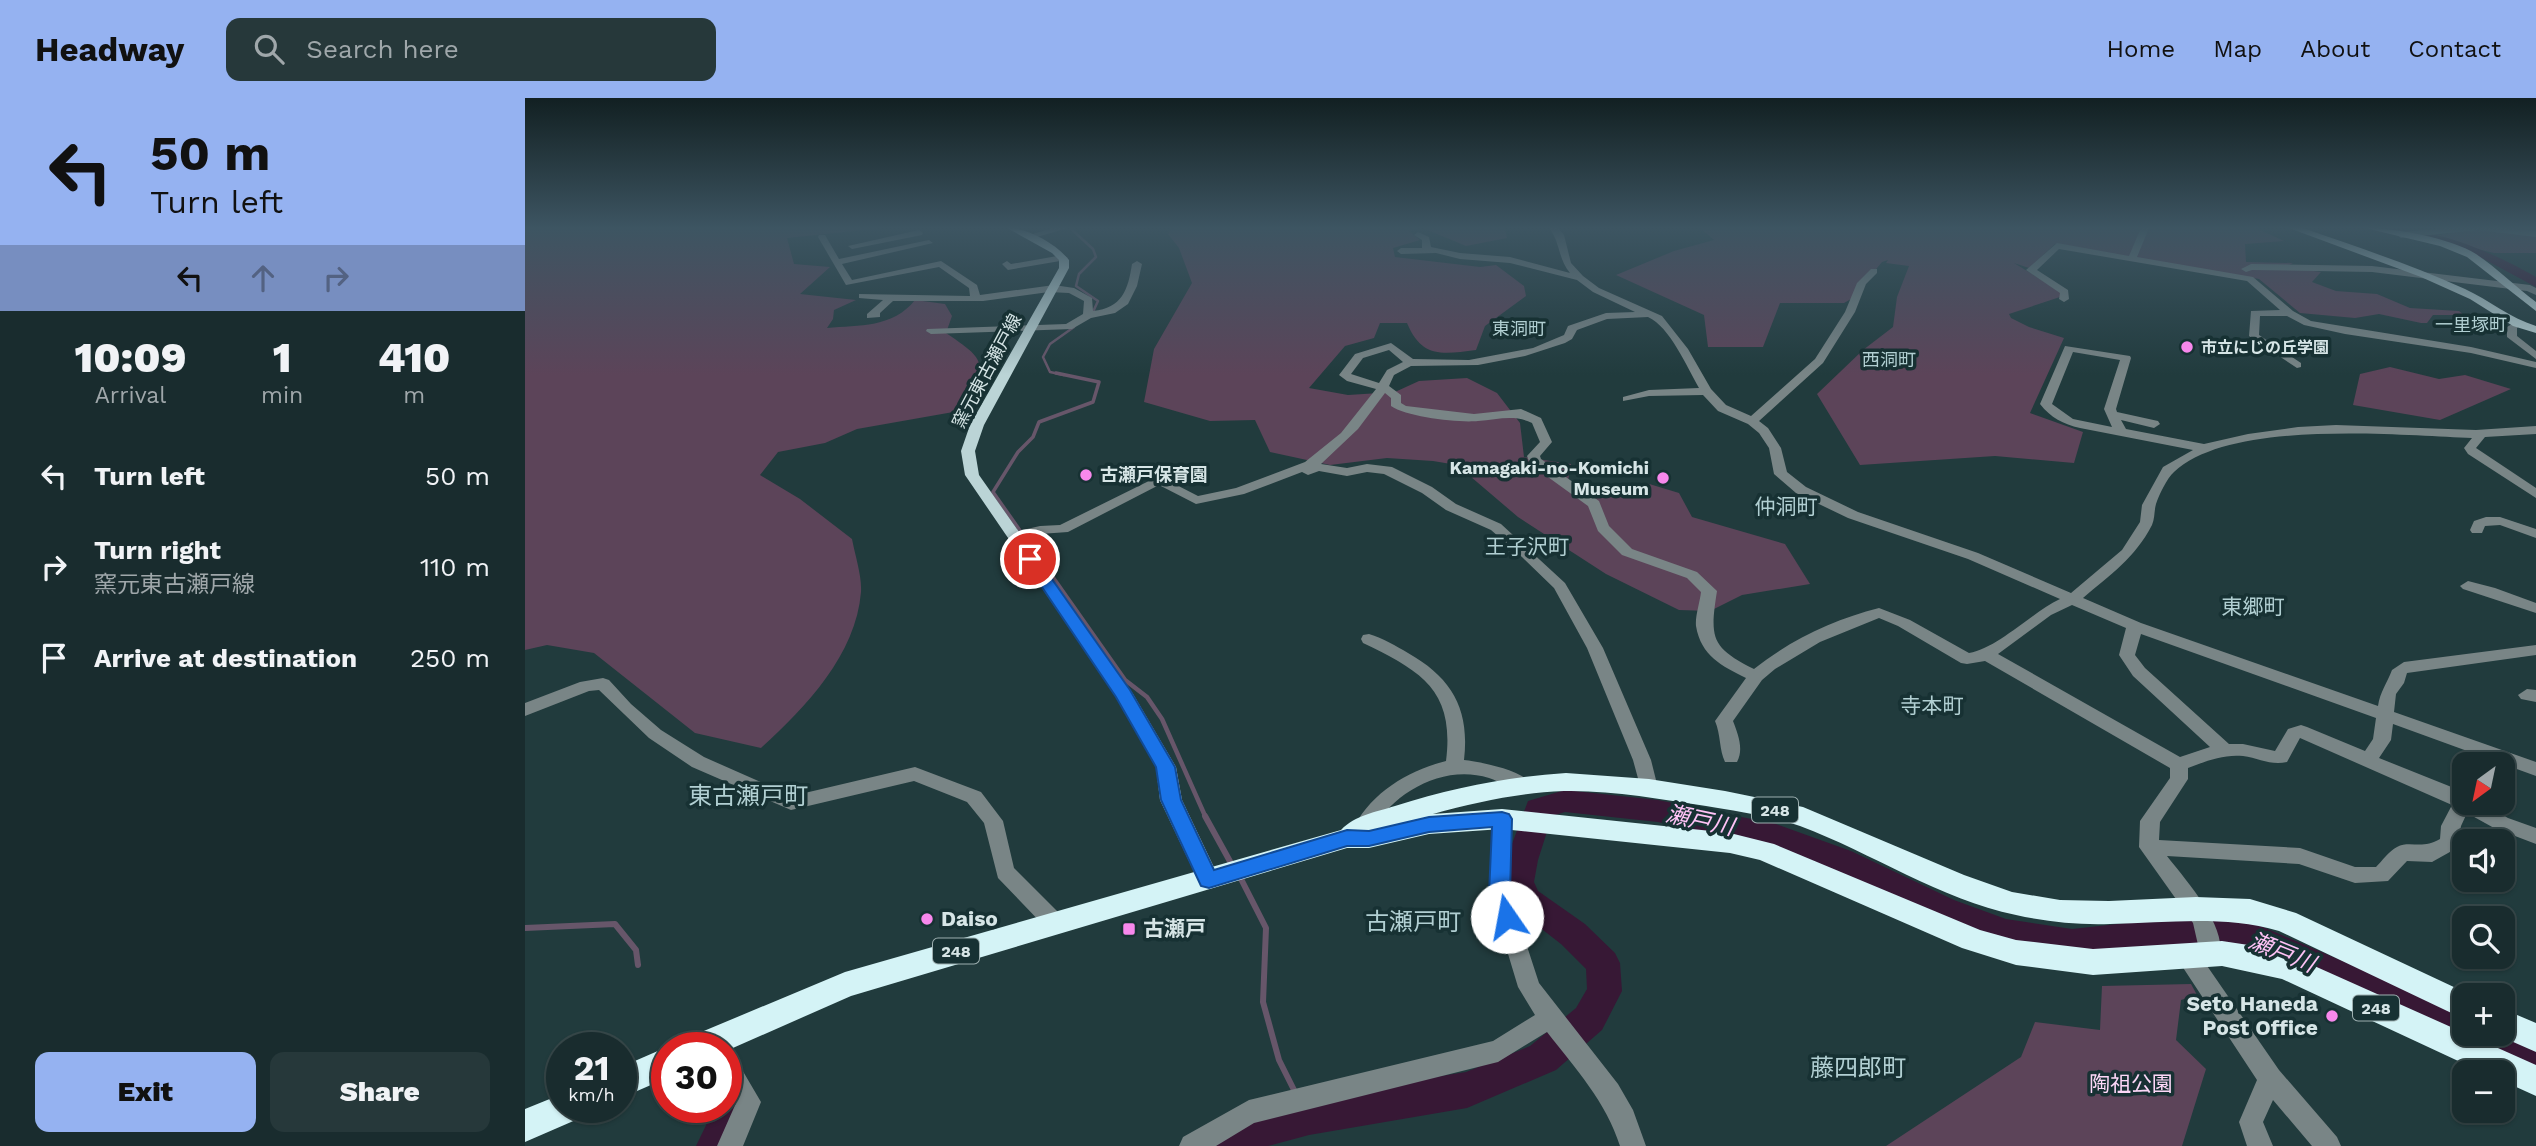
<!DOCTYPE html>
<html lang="en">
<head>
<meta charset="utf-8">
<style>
  :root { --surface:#192c2e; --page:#26383a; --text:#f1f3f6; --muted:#9fa7aa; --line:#37484a; --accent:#95b2f1 }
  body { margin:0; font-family:"Work Sans","Noto Sans JP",sans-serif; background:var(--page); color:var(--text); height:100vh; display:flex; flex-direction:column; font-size:26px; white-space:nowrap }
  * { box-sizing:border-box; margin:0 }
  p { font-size:23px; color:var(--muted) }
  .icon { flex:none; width:38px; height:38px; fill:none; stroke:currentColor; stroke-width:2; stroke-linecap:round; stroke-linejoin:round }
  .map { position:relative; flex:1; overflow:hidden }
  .details { display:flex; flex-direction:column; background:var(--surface); width:525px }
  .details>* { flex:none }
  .top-card { background:#95b2f1; color:#111; overflow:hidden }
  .needle { width:46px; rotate:213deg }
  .controls { position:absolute; left:1927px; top:654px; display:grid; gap:14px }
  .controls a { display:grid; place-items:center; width:63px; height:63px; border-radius:14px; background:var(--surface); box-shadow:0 2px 5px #0004,0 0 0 2px var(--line); font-size:35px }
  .speed { position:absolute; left:21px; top:934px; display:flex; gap:14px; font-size:35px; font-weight:700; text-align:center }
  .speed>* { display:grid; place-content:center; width:91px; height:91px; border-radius:50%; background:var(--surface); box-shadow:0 2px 5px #0004,0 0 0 2px var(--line); line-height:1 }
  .speed small { font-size:18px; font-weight:400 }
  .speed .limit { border:10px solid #d22; background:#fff; color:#111 }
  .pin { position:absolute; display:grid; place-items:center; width:60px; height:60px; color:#fff; margin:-30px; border:4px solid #fff; border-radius:50%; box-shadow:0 2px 7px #0007 }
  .me { position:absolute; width:77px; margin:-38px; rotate:348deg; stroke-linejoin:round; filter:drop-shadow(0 0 5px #0008) }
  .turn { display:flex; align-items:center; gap:24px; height:147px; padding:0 35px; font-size:32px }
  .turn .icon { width:91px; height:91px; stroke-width:2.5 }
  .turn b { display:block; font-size:49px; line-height:60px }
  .lanes { display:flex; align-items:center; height:66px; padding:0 35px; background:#0003; justify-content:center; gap:35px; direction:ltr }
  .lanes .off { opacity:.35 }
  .eta { display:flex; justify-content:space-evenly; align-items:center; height:119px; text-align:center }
  .eta b { font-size:42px; font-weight:800; line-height:49px }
  .primary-button { display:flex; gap:14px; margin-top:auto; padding:14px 35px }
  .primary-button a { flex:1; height:80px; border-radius:14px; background:var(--accent); color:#111; font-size:28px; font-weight:800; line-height:80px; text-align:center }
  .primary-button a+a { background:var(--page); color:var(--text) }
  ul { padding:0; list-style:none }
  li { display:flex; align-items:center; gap:21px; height:91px; padding:0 35px }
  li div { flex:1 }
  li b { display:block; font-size:26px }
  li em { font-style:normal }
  header { display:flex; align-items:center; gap:42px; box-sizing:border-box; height:98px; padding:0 35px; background:var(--accent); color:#111 }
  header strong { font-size:33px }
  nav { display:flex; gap:38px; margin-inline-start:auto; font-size:24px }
  .search { width:490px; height:63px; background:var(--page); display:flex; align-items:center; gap:18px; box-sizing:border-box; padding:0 24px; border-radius:14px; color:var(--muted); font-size:26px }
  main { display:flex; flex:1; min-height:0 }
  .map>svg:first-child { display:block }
</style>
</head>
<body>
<header>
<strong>Headway</strong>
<div class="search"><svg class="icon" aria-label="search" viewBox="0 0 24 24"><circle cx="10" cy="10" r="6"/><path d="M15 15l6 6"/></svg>Search here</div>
<nav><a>Home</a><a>Map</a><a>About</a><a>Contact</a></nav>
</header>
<main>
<section class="details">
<div class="top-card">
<div class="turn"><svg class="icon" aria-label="left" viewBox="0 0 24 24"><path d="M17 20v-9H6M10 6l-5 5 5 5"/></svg><div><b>50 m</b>Turn left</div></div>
<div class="lanes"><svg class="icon" aria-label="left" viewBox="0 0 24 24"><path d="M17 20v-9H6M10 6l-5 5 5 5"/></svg><svg class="icon off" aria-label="ahead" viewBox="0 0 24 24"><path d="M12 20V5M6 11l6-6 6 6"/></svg><svg class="icon off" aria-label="right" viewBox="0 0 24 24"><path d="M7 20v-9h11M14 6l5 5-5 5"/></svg></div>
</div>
<div class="eta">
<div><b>10:09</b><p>Arrival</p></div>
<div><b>1</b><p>min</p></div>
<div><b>410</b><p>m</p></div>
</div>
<ul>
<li><svg class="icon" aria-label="left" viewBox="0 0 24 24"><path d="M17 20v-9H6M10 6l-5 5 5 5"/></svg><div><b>Turn left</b></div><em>50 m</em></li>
<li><svg class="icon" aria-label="right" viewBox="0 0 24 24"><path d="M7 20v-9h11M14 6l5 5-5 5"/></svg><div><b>Turn right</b><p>窯元東古瀬戸線</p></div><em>110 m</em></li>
<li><svg class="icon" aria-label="arrive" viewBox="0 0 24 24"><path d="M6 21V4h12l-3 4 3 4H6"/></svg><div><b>Arrive at destination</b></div><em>250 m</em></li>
</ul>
<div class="primary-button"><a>Exit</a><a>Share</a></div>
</section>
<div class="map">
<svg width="2011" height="1048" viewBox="0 0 2011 1048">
  <rect width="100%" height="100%" fill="#213b3d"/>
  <g fill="#5c4459">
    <path d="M0,130H357L262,140L269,166L305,169L275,196L331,202L309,212L308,221L302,230C334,227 368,230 390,202L420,206L427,218L421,235C464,264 456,261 451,310L332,331L300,345L253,354L235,377L275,401L327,441C330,457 337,478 336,494C331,557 280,610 236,650L170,635L69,555L22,547L0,552Z"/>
    <path d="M647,130H896L884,133L895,142L868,150L870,159L955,169L971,167L999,188L1001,198L960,228L951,252C918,256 897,261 882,225H855L849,240L820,248L784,290L823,297L870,294L894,283L942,280L972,295L995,325L999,359L1046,366L1043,383L1066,390L1108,394L1121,385L1154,395L1167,419L1260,446L1285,486L1217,497L1185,513L1154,512L1081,476L993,419L932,367L908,363L862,360L805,367L745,354L730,322L685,323L619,304L629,251L667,185L654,150L643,136Z"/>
    <path d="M898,130H980L982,140L941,148Z"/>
    <path d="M1175,130H1731L1759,143L1720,146L1721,164L1768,165L1760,169L1796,174L1787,184L1811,193L1852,196L1885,210L1934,213L1939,217H1908L1902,225H1896L1854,216L1830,220L1775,215L1734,181L1530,146L1504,170L1489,165L1536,194L1535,199L1484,216L1486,220L1504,229L1539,240L1505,315L1558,334L1549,365L1470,358L1335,367L1292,296L1338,252L1368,229L1372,199L1384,168L1361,165L1363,162L1357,164L1326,201L1319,205H1255L1238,249H1183L1179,217L1091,177L1149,153L1189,142Z"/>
    <path d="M1916,130H2011V155H1969L1897,138L1924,136Z"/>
    <path d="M1865,269L1914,281L1940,277L1986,291L1915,322L1828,307L1835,276Z"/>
    <path d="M1666,886L1672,897L1656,902L1651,942L1681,971L1657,1048H1361L1496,959L1510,924L1575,932L1577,888Z"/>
  </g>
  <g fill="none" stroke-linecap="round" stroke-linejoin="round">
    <g stroke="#67566a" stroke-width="2.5">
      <path d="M545,130L568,151L571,159L554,176L551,188L573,203L567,216"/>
      <path d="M539,277L525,274L518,259L525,246L549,229"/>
    </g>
    <path stroke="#67566a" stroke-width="3.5" d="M520,468L468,394L493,354L508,339L514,324L568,304L574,284L531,275"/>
    <path stroke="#67566a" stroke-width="4.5" d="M519,467L600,582L622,599L637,621L681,720"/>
    <g stroke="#67566a" stroke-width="6">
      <path d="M680,718L707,767"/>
      <path d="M714,777L741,830L738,904L754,962L770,994"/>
      <path d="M0,830L90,826L111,852L113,867"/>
      <path d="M778,1008L784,1018"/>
    </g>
    <g fill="#371835" fill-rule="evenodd">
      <path d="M1848,130C1910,129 1959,150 2011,179V189L1955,159L1910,146L1850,133Z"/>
      <path d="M1040,692L1133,702L1251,726L1326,753L1429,802L1481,821L1547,831L1629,822L1724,823L1939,915V936H1978V932L2011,947V982L1721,851L1629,850L1547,859L1480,849L1405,820L1304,771L1247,749L1133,724L1040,714L1027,718L1013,762L1009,784L1013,793L1060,826L1090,855L1095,865L1097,893L1077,932L1031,972L942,1010L784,1037L743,1048H683L689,1034L740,1010L784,999L941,974L1005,948L1051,910L1062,891L1061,871L1036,846L991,811L977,784L981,762L1003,703Z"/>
      <path d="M201,992L214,997L225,1018L212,1048H171L185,1019L181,1010H201Z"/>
    </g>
    <g fill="#798586" fill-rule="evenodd">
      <path d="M528,130H543L505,141L501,138Z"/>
      <path d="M1024,130H1033L1039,137L1046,165L1058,178L1074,190L1137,218L1163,251L1186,291L1201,307L1226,318L1290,261L1320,214L1332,185L1346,171H1352V175L1341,186L1330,214L1298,265L1234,323L1243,330L1256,350L1262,374L1281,389L1333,414L1453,455L1546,495L1597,452L1615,424L1617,407L1638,369L1668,352L1555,330C1538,326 1526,320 1515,306L1540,248L1605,258L1606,260L1591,311L1592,314L1633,323L1635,326L1629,330L1596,322L1601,331L1679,346L1723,336L1773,329L1811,327L1951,332L2011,328V336L1960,339L1951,350L2011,390V400L1943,356L1939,350L1947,340C1873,337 1705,321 1649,374C1642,380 1634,397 1631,406C1629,413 1630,420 1627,427C1610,460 1585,477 1558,500L1616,525L1853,608C1855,594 1862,585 1867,572L1879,564L2011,547V557L1882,575L1879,585L1871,596L1869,614L2011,664V678L1868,626L1866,642L1854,660L1939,694V705H1957L1983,720L2011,730V746L1969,730L1942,715L1936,728L1932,750L1907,764L1882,763L1863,783L1830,785L1774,766L1642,758C1659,780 1707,833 1693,862L1685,864L1678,862L1754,972L1812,1039L1816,1048H1787L1748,1002L1738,1024L1748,1048H1722L1714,1024L1732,982L1655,865L1652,858L1655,851C1666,848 1670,851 1676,860L1668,825L1614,749L1615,723L1645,680V670L1460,563L1442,566L1436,565L1373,528L1354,520L1295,544L1250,571L1237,582L1208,623C1213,636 1219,651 1212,664H1200C1194,652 1196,637 1190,623L1221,580C1197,568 1176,558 1171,528C1170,518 1175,504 1176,494L1162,480L1097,457L1073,433L1063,408L1005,366L1002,358L1015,344L1007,325C989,316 972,322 953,323C933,325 882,319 866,308V300L860,295L833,331L796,366L822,370L842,366L867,369L907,389L931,406L976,426L1040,485L1078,550L1126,662L1133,690L1131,695L1124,697L1117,695L1108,662L1062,550L1029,490L997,459L966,432L921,412L897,395L859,376L842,374L822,378L794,373L783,377L777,374L719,396L671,406L634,387L543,434L515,436L490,442L483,438L485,435L515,428L535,427L634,378L673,398L711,390L780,364L816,335L851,291L822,283L814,277L830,256L866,245L888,261L944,262L1008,250L1039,237L1043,228L1081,215L1110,214L1068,194L1052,182L985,165L935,161L911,155L876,156L872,153L876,150H897V142L889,137L893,134L904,139L906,149L935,155L985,159L1045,175C1033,161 1035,143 1024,130ZM1123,219C1145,229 1162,269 1174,290L1124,292L1098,299V303L1124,298L1178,297L1193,313L1223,326L1234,335L1244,350L1249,376L1271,395L1323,420L1443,461L1535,501C1506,515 1473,550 1444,555L1385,522L1354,510C1310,521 1265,542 1229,571C1185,549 1185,539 1192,493L1172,474L1107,451L1084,428L1074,403L1016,361L1015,358L1027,344L1016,320L996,311L949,316L881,308L876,305V297L864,288L869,277L886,268L953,267L1000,258L1040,245L1047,241L1052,232L1082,221ZM864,252L878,264L862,272L854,285L826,276L838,260ZM1548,254L1595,262L1579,311L1587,329L1548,321L1527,306ZM1547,507L1601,530L1594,557L1608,578L1685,649L1655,659L1473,556L1526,517ZM1616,536L1851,620L1848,641L1840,653L1782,629L1776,627L1763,631L1750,653L1718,646H1704L1620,570L1610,557ZM1775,640L1927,707L1916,728L1915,741C1897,752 1885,742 1872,749C1864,753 1857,763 1851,769H1830L1775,750L1634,742L1635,724L1663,681V670C1681,663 1699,656 1718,658C1734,660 1746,668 1762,664Z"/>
      <path d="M1616,130H1624L1612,159L1728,179L1768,213L1786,223L1946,249L2011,264V270L1946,255L1820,236L1779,227L1762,218H1735L1734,237L1776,265V269L1772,270L1724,238L1726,213L1755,212L1722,183L1534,151L1512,172L1543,192L1544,201L1539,204L1534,201L1535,195L1501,172L1532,145L1604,158Z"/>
      <path d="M1923,130H1979L2011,133V139L1953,132L1876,140L1872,137L1876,134Z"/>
      <path d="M394,132L398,135L397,137L327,151L323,148Z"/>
      <path d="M294,137H300L314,161L404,142L408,145L317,166L327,182L416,163L452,187L455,197L529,187L549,190L567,200L568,213C597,210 603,192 607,166L612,163L617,166L612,188L603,206L590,215L566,220L547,231L406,236L401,233L402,231L541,226L558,216L559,203L544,195L524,194L458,203H368L355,215V219L342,220V216L358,202L334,200V196L445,198L444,190L414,169L321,187L293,139Z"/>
      <path d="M538,157L543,160L541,162L483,172L477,166L482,163L486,166Z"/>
      <path d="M1726,166L1847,168L2005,187L2011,190V197L2002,193L1847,174L1727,172L1721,174L1716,171Z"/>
      <path d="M1992,223L1997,226L1992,230V238L2011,253V261L1982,239V229Z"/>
      <path d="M1961,419H1975L2011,431V440L1975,427L1960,428L1957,435H1947L1945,432L1949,423Z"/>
      <path d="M1943,483L1970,490L2011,505V515L1938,491L1935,488Z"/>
      <path d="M844,536C858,540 871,548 883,555C927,580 945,611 939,662C956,664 998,672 1007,687L1005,692C991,696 977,684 964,680C919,666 870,693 847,732L840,734L833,732L830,727C848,694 884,672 921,663C930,592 896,573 838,545L836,541L838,537Z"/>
      <path d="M78,580L84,582L106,606L136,632L179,659L267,698L390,669L456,694L478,723L489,770L537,818L540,824L537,830L529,833L521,830L473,780L459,725L442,704L389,683L266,712L167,669L124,640L74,592L64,593L0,618V605L55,584Z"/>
      <path d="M2002,591L2011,592V604L1996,601L1993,597Z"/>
      <path d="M977,714L984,716L987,721L985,796L1014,885L1093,986L1108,1012L1121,1048H1095C1081,1004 1051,971 1022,934L973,964L729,1025L691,1048H654L658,1039L724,1002L968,943L1010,917L993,889L965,796L967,721L970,716Z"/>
      <path d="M201,955L209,958L236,1004L218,1048H192L211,1005L201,988Z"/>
    </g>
    <g fill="#bbd4d6" fill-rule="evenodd">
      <path d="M482,130C503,130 531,146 544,162V170L459,327L450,353L454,377L608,596L651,669L657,702L695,782L692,788L684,791L676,788L673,782L635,702L631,669L591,598L440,377L436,353L445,327L534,170V162L527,155Z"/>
      <path d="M1764,130H1778C1832,149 1887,167 1940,191C1964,202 1985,220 2011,228V235L1988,228L1945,201L1896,179Z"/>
      <path d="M1840,130C1870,130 1926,140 1951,156C1972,170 1991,189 2011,204V213L1942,159L1915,148Z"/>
    </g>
    <g fill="#d4f3f6" fill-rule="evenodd">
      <path d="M1041,675L1124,681L1200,693L1278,709L1439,777L1487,794L1535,802L1584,803L1671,799L1725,801L1771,815L1948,898H1939V921L1754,833C1698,817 1643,825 1585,826C1553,827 1522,824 1491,817C1415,801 1347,755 1275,728C1246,718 1211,713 1181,708C1135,701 1086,692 1039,693C993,695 952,704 908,716L977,711L1205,735L1249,746L1455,832L1491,842L1568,851L1697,843L1737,849L1776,862L2011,967V998L1978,983V975H1959L1757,881L1697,868L1568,877L1491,867L1437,850L1235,762L1205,755L977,731L904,736L844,750H822L326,898L201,953V950H157L162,940L320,874L816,732C830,717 851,714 870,708C927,690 982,679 1041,675Z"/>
      <path d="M1978,911L2011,925V954L1970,936H1978Z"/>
      <path d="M142,949L145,950H142V980L96,1000V969Z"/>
      <path d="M37,996V1010H57L53,1021L0,1044V1011Z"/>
    </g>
  </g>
  <linearGradient id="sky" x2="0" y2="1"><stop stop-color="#122022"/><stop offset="0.47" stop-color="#3d5562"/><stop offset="1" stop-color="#3d5562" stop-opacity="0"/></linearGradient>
  <rect width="2011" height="277" fill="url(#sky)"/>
  <path fill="#1a73e8" stroke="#114b97" stroke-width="2" d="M505,456L510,457L605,592L650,669L656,702L689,772L822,732L844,733L904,719L977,714L984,716L987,721L985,796L993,819L989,826L982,828L974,826L964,796L967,729L904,734L844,748H822L684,790L676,788L636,702L631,669L591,599L498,461Z"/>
  <g fill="#f788ec" stroke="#173133" stroke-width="2.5">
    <circle cx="1662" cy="249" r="7"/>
    <circle cx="561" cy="377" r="7"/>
    <circle cx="1138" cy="380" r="7"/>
    <circle cx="402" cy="821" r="7"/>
    <rect x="597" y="824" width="14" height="14" rx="3.5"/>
    <circle cx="1807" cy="918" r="7"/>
  </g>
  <g text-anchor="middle" stroke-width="7" stroke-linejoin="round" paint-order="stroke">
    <g font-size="16" font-weight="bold" fill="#d6e5e6" stroke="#173133" text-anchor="start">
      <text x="1676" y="255">市立にじの丘学園</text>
    </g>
    <g fill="#173133" stroke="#9dafb0" stroke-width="2">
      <rect x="1227" y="699.5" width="46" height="25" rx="5"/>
      <rect x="408" y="840.5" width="46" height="25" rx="5"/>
      <rect x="1828" y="897.5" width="46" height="25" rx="5"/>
    </g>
    <g font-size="16" font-weight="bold" fill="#d6e5e6">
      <text x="1250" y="718">248</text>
      <text x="431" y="859">248</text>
      <text x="1851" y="916">248</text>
    </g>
    <g font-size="18" fill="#b1cfd2" stroke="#173133">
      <text x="1946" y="233">一里塚町</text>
      <text x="994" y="237">東洞町</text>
      <text x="1364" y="268">西洞町</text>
    </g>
    <g font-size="18" fill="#d6e5e6" stroke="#173133">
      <text transform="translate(462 273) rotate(-62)" y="6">窯元東古瀬戸線</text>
    </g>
    <g font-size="18" font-weight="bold" fill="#d6e5e6" stroke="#173133" text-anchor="end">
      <text x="1124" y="376">Kamagaki-no-Komichi<tspan x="1124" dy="21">Museum</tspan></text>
      <text x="575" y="383" text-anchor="start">古瀬戸保育園</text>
    </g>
    <g font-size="21" fill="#b1cfd2" stroke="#173133">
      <text x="1261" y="416">仲洞町</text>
      <text x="1002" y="456">王子沢町</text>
      <text x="1728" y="516">東郷町</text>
      <text x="1407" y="615">寺本町</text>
    </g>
    <g font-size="21" font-weight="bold" fill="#d6e5e6" stroke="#173133" text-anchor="start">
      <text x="416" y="828">Daiso</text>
      <text x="618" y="838">古瀬戸</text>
      <text x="1793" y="913" text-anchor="end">Seto Haneda<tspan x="1793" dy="24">Post Office</tspan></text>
    </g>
    <g font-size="21" fill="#fcd7f7" stroke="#173133">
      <text x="1606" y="993">陶祖公園</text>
    </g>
    <g font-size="23" font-style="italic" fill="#ffc3f7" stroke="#173133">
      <text transform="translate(1175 722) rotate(12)" y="8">瀬戸川</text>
      <text transform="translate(1757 854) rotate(22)" y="8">瀬戸川</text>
    </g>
    <g font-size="24" fill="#b1cfd2" stroke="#173133">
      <text x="223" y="706">東古瀬戸町</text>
      <text x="888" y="832">古瀬戸町</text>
      <text x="1333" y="978">藤四郎町</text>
    </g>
  </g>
</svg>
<div class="controls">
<a><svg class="needle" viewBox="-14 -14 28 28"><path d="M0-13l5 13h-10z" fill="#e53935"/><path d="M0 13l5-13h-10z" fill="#9fa7aa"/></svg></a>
<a><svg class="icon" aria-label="sound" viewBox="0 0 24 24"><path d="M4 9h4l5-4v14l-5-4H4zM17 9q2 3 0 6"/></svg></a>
<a><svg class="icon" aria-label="search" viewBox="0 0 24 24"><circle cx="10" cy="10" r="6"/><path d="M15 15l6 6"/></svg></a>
<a>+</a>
<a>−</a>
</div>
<div class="speed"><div>21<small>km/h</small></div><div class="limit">30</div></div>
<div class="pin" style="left:505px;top:461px;background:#d93025"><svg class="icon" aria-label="arrive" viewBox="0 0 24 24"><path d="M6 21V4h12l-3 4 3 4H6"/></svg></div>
<svg class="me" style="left:982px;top:819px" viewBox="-20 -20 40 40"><circle r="19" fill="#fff"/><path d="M0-13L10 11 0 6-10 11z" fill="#1a73e8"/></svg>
</div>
</main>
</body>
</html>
